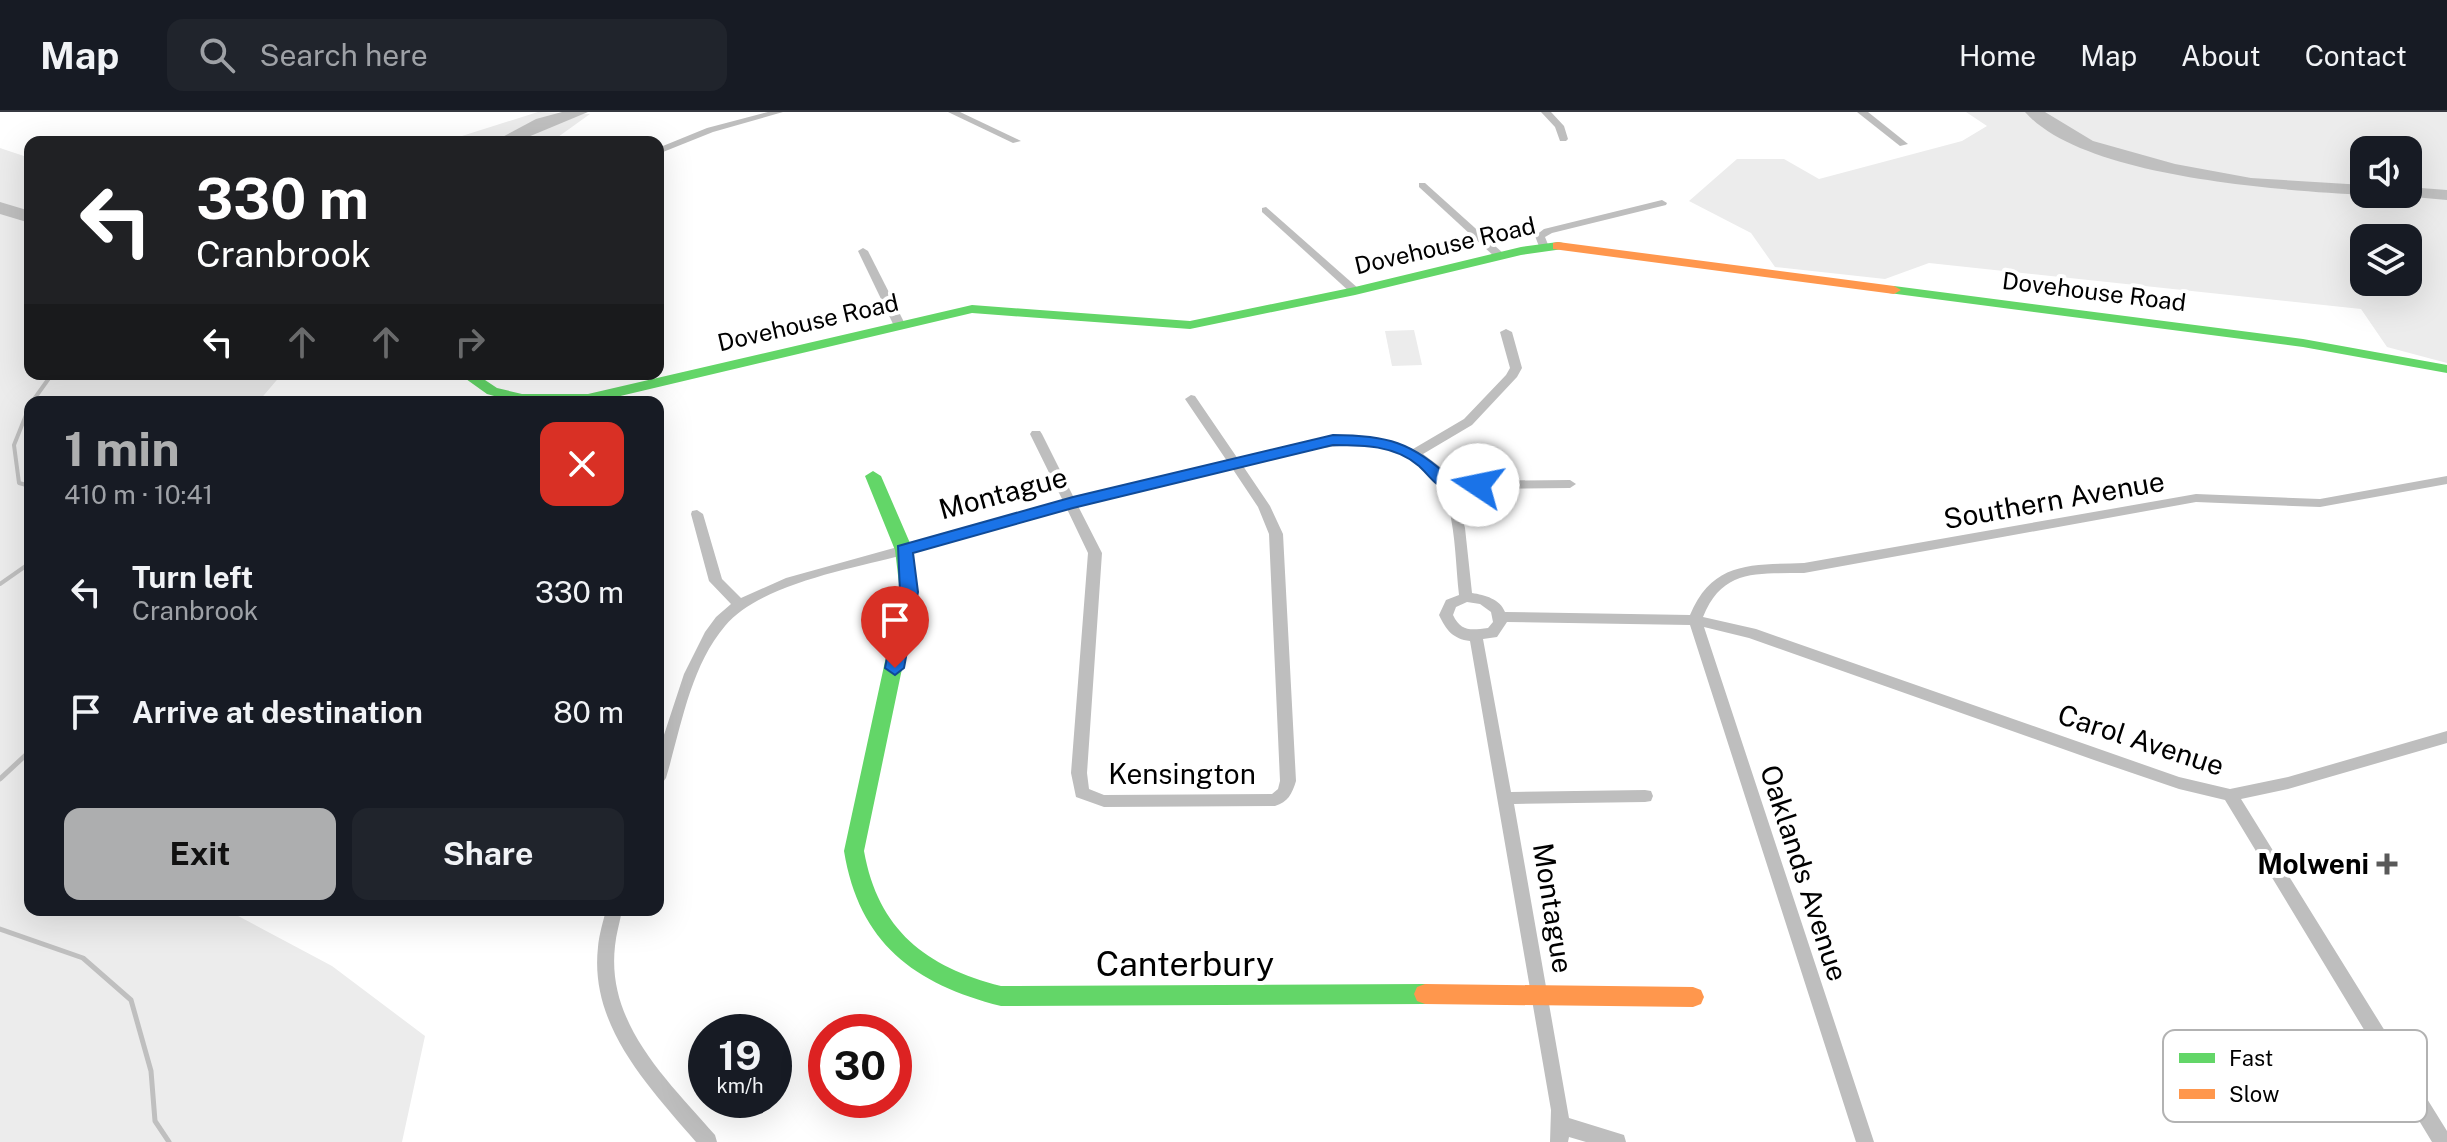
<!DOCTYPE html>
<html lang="en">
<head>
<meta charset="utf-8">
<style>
  :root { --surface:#171b24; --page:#20242c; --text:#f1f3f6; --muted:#9ea1a6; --line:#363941; --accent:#adaeaf }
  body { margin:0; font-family:"Public Sans",sans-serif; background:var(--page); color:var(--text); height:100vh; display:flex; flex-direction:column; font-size:30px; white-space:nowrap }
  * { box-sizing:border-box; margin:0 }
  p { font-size:26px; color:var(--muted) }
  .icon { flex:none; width:44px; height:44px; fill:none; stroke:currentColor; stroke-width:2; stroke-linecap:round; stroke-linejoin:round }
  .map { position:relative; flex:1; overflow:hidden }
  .side { position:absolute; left:24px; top:284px; width:640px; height:520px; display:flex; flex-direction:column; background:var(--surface); border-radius:16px; box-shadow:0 8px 32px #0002 }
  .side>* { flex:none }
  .hud { position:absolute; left:24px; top:24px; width:640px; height:244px; border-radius:16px; box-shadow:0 8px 32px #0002; background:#202124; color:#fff; overflow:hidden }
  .tools { position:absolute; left:2350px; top:24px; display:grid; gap:16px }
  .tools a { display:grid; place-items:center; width:72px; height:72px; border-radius:16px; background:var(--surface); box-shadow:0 8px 32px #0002; font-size:40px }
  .speed { position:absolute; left:688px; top:902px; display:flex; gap:16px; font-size:40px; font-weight:700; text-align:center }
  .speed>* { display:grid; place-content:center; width:104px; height:104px; border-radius:50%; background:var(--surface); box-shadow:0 8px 32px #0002; line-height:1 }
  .speed small { font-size:20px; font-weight:400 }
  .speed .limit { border:12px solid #d22; background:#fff; color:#111 }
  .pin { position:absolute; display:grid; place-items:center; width:68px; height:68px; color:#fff; margin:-82px -34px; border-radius:50% 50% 50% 0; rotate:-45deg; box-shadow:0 0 8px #0007 }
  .pin .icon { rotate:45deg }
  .me { position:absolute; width:88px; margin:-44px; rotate:281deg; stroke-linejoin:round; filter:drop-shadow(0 0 6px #0008) }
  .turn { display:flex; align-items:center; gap:28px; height:168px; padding:0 40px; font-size:36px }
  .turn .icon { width:104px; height:104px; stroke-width:2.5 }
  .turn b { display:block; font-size:56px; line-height:68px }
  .lanes { display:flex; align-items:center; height:76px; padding:0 40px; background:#0003; justify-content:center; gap:40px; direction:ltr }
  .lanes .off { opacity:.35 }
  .round { display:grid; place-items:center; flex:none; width:84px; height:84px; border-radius:16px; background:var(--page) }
  .summary { display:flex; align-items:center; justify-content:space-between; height:136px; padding:0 40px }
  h1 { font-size:48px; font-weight:700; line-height:60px; color:var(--accent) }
  .action { display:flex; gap:16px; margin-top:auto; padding:16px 40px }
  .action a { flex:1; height:92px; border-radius:16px; background:var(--accent); color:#111; font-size:32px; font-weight:700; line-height:92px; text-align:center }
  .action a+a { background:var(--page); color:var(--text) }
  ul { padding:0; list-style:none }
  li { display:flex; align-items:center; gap:24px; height:120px; padding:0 40px }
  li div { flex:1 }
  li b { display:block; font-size:30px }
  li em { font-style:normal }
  header { display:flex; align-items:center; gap:48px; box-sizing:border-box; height:112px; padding:0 40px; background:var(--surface); border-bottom:2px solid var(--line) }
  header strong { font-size:38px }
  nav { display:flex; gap:44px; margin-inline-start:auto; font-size:28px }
  .search { width:560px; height:72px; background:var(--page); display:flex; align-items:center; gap:20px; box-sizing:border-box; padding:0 28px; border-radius:16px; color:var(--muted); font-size:30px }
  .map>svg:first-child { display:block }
</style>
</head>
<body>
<header>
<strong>Map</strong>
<div class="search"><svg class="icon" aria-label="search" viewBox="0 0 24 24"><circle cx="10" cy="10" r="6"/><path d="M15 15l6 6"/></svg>Search here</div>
<nav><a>Home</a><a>Map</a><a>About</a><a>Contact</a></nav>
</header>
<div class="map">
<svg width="2447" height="1030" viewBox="0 0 2447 1030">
  <rect width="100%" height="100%" fill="#fff"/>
  <g fill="#ececec" fill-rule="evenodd">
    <path d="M538,0L590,2L551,30H443Z"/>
    <path d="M1966,0H2447V251L2387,235L2361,197L1929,151L1885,167L1775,155L1751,121L1689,89L1737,47H1784L1819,67L1962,29L1987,14ZM2408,38V82H2364V38ZM2408,126V170H2364V126Z"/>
    <path d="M0,36L30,46V262H282L258,290H30V798H227L332,854L425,924L402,1030H0Z"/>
    <path d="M1414,218L1422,253L1392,254L1385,219Z"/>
  </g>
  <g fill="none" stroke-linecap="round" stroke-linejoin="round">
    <g stroke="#bfbfbf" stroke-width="4">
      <path d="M32,290L52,262"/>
      <path d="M30,293L14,333L19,371L30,374"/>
      <path d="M0,472L30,451"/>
    </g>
    <g stroke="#bfbfbf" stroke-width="5">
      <path d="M0,667L30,639"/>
      <path d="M0,817L83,846L131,888L151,959L155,1009L169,1030"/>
    </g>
    <g fill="#bfbfbf" fill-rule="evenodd">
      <path d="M562,0H588L516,30H493L536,7Z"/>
      <path d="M2025,0H2045L2093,29L2175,52L2251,66L2364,73V82H2370L2364,83C2279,78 2083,66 2025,0Z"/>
      <path d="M2408,75L2447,78V88L2402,84L2408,82Z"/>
      <path d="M0,90L30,99V111L0,102Z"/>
    </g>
    <g fill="#bebebe" fill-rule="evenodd">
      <path d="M768,0H783L713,20L658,42V36L707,16Z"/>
      <path d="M948,0H960L1021,29L1013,31Z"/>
      <path d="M1541,0H1551L1564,14L1568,27L1566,29H1560L1555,15Z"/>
      <path d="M1857,0H1868L1908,32L1900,34Z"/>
      <path d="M1419,71H1425L1504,142V146H1496L1419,75Z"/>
      <path d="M1662,88L1667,91L1666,93L1552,121L1545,125L1549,135L1548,137H1540L1535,124L1544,117Z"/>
      <path d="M1266,95L1359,177V181H1351L1262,100V96Z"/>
      <path d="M863,136L868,139L906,214L904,216L900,217L894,214L858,139Z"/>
      <path d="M1506,217L1512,220L1522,256L1517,265L1472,313L1423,342L1443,357L1450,369L1570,368L1576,372L1570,376L1455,377L1465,416L1472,481C1485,483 1500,487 1505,500L1690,503C1713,448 1753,453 1804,451L2196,382L2320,387L2447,364V372L2320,395L2196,390L1804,461C1759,462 1723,455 1703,505L1756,517L2179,665L2230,677L2288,665L2447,619V631L2288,677L2241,687L2447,1019V1030H2432L2225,688L2179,677L2094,648L1749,526L1704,515L1874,1030H1856L1690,513L1507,510L1497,525L1483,527L1511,680L1645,678L1651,679L1653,684L1651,689L1645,690L1514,692L1569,1006L1624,1023L1626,1030H1586L1569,1025L1568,1030H1550L1551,998L1470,529C1453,527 1446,518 1439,503L1446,488L1459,483C1455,448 1456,406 1441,374C1407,306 1298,340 1243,354L1270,394L1283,422L1296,669C1292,682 1288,690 1275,694L1104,695L1076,685L1071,661L1088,441L1067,397C1012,412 957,427 903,443C851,457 760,472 725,514C690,555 681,616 666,666L663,670L658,672V641L684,562L705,520L716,505L731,492L709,469L691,402L692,399L697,398L703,402L722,467L741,486L786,466L1063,389L1030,322L1032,319H1040L1042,322L1074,386L1227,349L1185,287L1191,283L1195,284L1238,347C1300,332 1351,315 1413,337L1464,307L1506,263L1510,256L1500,220ZM1232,356L1258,395L1269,422L1280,669L1278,677L1272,682L1104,683L1089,677L1087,661L1102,441L1078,394ZM1467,490L1480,492L1491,500L1493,510L1488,516C1471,518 1461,520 1453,503L1456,495Z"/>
      <path d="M606,798H622C620,810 616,822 615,834C606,912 668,969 715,1023L717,1030H696C649,975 589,914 598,835C599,823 603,810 606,798Z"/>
    </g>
    <g fill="#63d668" fill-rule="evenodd">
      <path d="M1558,130L1563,131V137L1521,143L1355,183L1190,217L972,201L595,290H515L487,282L459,262H476L497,276L522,282H588L972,193L1190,209L1355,175L1521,135Z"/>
      <path d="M1894,174L2303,227L2447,253V261L2303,235L1889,181V175Z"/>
      <path d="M873,359L881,364L913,438L918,480L864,739C878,818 926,855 1001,874L1425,872L1433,875L1436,882L1433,889L1425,892L1001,894C914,872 859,831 844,739L900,480L895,438L865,364Z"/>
    </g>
    <g fill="#ff974d" fill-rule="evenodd">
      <path d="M1558,130L1894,174L1901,178L1894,182L1553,137V131Z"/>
      <path d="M1425,872L1693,875L1701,878L1704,885L1701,892L1693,895L1425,892L1417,889L1414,882L1417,875Z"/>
    </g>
  </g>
  <path fill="#1a73e8" stroke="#114b97" stroke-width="2" d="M1333,323C1386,323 1413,330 1452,368H1478L1486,373L1478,378H1448C1436,375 1428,362 1419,354C1395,333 1362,333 1333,333L1073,396L913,441L918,480L904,556L895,563L885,556L900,480L898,434L1073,385Z"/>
  <path fill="#595959" stroke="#fff" stroke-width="3" d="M2383 740h8v8h8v8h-8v8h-8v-8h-8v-8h8z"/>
  <g text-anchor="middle" stroke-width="8" stroke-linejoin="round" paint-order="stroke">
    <g font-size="24" fill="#000" stroke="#fff">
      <text transform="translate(1445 134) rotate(-13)" y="8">Dovehouse Road</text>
      <text transform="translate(2094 180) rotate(7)" y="8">Dovehouse Road</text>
      <text transform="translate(808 211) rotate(-13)" y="8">Dovehouse Road</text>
    </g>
    <g font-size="28" fill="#000" stroke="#fff">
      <text transform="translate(1003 381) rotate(-15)" y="10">Montague</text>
      <text transform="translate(2054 388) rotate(-10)" y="10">Southern Avenue</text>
      <text transform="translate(2141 628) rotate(18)" y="10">Carol Avenue</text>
      <text x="1182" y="672">Kensington</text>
      <text transform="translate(1804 761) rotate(72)" y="10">Oaklands Avenue</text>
      <text transform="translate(1553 796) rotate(81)" y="10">Montague</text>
    </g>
    <g font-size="28" font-weight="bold" fill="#000" stroke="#fff" text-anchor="end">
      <text x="2369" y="762">Molweni</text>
    </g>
    <g font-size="34" fill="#000" stroke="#fff">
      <text x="1185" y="864">Canterbury</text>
    </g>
  </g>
  <rect x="2163" y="918" width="264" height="92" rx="12" fill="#fff" stroke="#b2b2b2" stroke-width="2"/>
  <rect x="2179" y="941" width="36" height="10" fill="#63d668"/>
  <rect x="2179" y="977" width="36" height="10" fill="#ff974d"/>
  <g font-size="22" fill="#000">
    <text x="2229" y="954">Fast</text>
    <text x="2229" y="990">Slow</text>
  </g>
</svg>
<div class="tools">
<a><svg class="icon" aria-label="sound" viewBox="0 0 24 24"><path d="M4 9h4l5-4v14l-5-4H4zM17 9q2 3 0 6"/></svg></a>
<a><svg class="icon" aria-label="layers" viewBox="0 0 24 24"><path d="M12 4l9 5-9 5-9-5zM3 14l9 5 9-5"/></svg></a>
</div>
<div class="speed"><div>19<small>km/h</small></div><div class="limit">30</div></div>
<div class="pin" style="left:895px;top:556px;background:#d93025"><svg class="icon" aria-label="arrive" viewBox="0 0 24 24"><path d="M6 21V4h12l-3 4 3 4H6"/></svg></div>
<svg class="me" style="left:1478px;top:373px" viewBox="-20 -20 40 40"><circle r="19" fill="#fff"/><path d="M0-13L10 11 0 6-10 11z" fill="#1a73e8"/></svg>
<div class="hud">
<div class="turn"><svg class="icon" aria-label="left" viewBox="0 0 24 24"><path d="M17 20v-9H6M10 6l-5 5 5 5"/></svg><div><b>330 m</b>Cranbrook</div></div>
<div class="lanes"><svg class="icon" aria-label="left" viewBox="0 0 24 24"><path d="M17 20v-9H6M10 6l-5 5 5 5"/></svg><svg class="icon off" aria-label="ahead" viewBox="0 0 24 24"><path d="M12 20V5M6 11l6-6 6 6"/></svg><svg class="icon off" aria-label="ahead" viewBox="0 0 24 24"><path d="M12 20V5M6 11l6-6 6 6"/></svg><svg class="icon off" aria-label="right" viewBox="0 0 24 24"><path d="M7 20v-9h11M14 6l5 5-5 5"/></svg></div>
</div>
<section class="side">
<div class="summary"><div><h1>1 min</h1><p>410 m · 10:41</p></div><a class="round" style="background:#d93025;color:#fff"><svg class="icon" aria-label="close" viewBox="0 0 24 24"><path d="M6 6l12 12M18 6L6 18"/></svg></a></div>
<ul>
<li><svg class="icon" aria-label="left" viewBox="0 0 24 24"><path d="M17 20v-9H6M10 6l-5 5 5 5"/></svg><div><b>Turn left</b><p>Cranbrook</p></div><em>330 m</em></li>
<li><svg class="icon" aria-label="arrive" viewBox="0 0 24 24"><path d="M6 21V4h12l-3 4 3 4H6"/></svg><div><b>Arrive at destination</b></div><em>80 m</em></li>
</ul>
<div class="action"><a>Exit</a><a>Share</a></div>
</section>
</div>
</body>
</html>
